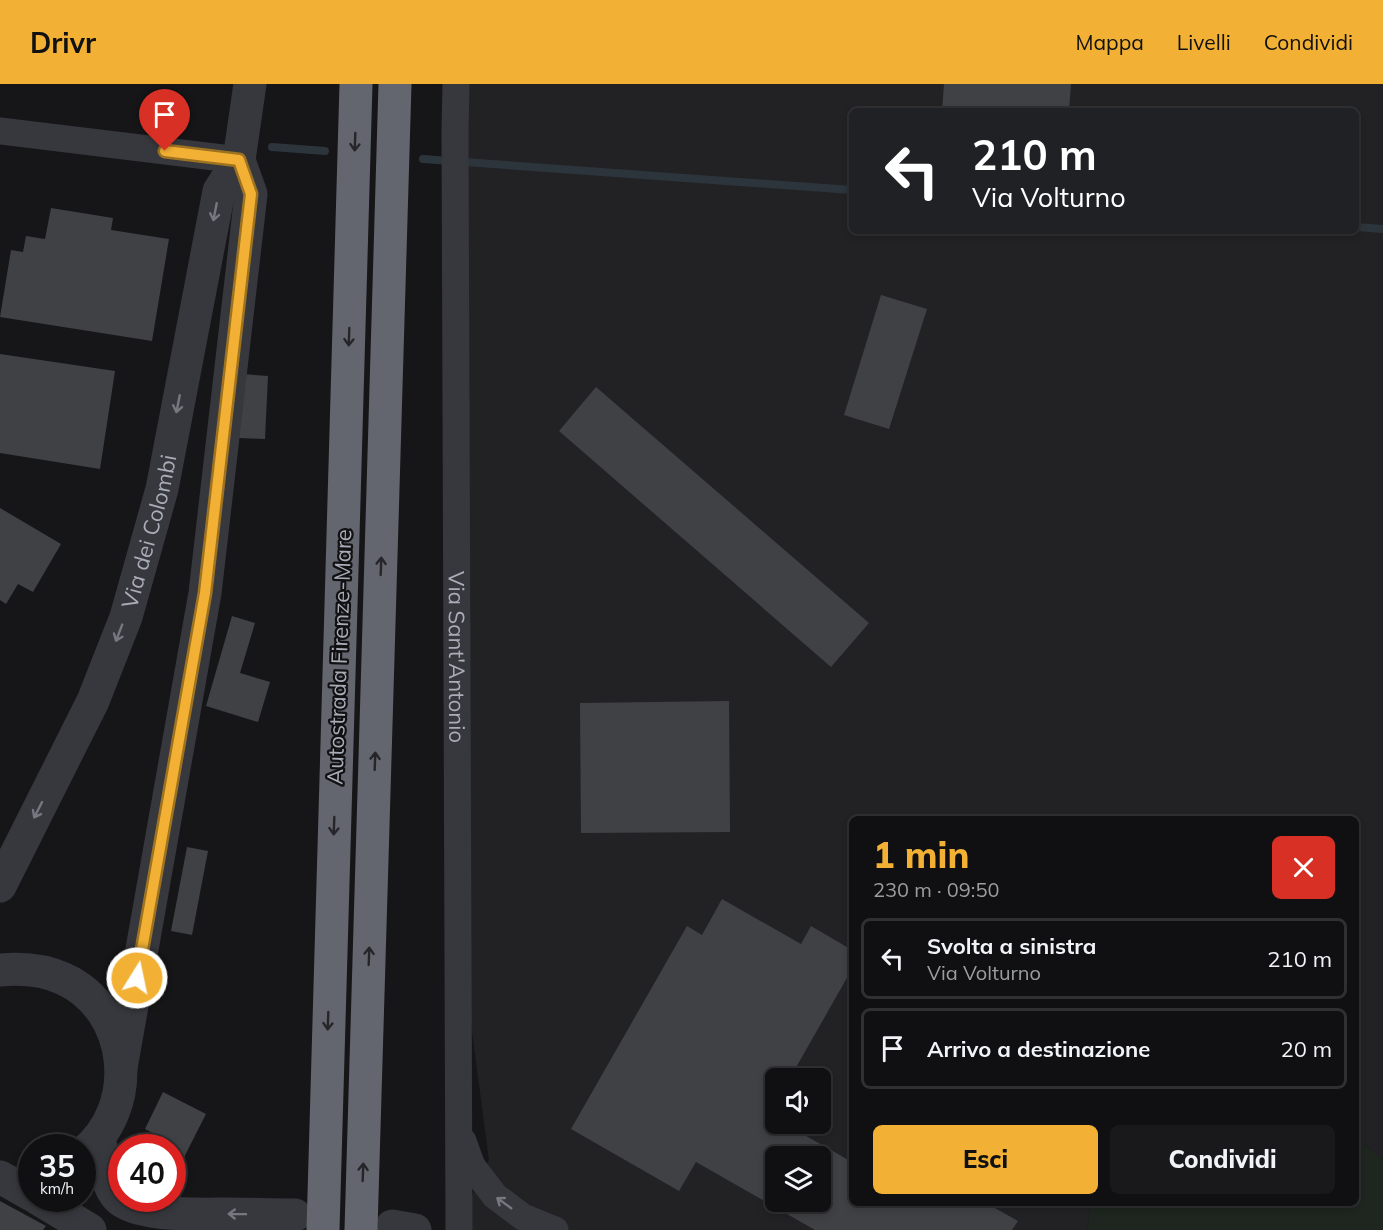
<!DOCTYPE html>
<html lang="it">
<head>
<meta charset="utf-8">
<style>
  :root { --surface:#101012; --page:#19191b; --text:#f1f3f6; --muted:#9c9d9f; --line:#303032; --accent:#f2b134 }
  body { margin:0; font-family:Mulish,sans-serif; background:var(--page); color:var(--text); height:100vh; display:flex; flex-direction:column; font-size:22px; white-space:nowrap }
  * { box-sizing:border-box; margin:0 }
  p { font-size:20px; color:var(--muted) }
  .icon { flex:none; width:33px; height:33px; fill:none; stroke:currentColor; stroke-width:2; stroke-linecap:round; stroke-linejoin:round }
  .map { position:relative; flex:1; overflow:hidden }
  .details { position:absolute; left:849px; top:732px; width:510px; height:390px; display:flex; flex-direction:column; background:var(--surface); border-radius:9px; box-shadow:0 3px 9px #0003,0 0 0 2px var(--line) }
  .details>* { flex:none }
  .hud { position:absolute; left:849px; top:24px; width:510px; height:126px; border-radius:9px; box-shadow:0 3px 9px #0003,0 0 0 2px var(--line); background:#202124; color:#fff; overflow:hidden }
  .tools { position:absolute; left:765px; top:984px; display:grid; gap:12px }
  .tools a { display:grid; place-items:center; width:66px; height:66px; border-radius:9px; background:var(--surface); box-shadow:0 3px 9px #0003,0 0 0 2px var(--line); font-size:30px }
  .speed { position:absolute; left:18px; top:1050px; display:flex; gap:12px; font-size:30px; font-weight:700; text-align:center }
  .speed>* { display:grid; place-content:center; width:78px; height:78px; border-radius:50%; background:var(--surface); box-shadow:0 3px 9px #0003,0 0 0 2px var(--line); line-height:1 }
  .speed small { font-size:15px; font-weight:400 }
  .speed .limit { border:9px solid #d22; background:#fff; color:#111 }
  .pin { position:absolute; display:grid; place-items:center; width:51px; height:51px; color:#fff; margin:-62px -26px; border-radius:50% 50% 50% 0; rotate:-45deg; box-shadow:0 0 6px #0007 }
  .pin .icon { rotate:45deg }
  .me { position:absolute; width:66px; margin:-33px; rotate:10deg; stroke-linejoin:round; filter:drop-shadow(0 0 4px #0008) }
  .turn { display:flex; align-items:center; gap:21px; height:126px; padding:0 24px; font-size:27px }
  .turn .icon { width:78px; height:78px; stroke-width:2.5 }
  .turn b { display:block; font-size:42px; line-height:51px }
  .round { display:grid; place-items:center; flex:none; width:63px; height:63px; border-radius:9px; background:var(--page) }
  .overview { display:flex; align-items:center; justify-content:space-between; height:102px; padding:0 24px }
  h1 { font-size:36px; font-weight:800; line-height:45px; color:var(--accent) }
  .cta { display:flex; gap:12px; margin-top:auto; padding:12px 24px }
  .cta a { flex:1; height:69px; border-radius:9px; background:var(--accent); color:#111; font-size:24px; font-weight:800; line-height:69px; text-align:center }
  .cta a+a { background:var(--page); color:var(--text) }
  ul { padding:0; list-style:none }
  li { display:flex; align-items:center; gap:18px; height:81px; margin:0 12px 9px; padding:0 12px; border:3px solid var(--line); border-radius:9px }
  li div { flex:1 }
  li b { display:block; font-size:22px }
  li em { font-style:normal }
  header { display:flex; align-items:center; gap:36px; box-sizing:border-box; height:84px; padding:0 30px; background:var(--accent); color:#111 }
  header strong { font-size:28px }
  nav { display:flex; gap:33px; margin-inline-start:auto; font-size:21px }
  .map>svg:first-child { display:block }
</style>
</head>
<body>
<header>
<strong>Drivr</strong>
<nav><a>Mappa</a><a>Livelli</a><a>Condividi</a></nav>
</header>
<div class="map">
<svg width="1383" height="1146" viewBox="0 0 1383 1146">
  <rect width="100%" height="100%" fill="#161618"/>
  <path fill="#222225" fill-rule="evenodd" d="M460,0H1383V1075L1356,1055V735H852V1119H1091L1087,1146H456L489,1076L469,925ZM852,27H1356V147H852ZM776,994H820V1040H776ZM776,1072H820V1118H776Z"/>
  <path fill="#1e261f" d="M1356,1055L1383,1075V1146H1087L1091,1119H1356Z"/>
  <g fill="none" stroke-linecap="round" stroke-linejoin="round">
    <g stroke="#2c353c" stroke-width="8">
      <path d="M272,63L325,67"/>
      <path d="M423,75L852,106"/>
      <path d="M1356,143L1383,145"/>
    </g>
  </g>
  <g fill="#404145" fill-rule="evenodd">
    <path d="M944,0H1071L1069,27H1048L999,23V27H942Z"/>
    <path d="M51,124L113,134L111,146L169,155L152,257L0,233L11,166L23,168L26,152L45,155Z"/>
    <path d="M881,211L927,225L889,345L844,331Z"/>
    <path d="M0,270L115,287L100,385L0,369Z"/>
    <path d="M242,290L268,292L265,355L239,354Z"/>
    <path d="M596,303L869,539L831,583L559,347Z"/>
    <path d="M0,424L61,460L33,508L18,500L6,520L0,516Z"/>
    <path d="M232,532L255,539L240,589L270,598L258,638L206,622Z"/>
    <path d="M729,617L730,748L581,749L580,619Z"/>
    <path d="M187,763L208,767L192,851L171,847Z"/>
    <path d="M722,815L801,860L811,842L852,866V885L790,994H776V1019L769,1031L776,1034V1040H785L852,1078V1119H986L1018,1137L1012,1146H815L696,1078L679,1107L571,1045L687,842L702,851ZM776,1072H820V1118H776Z"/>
    <path d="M163,1008L206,1030L172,1097V1064H160L164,1055L145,1045Z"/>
    <path d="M0,1117L46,1142L43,1146H0Z"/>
  </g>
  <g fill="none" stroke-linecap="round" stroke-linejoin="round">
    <g stroke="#37383d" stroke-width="27">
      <path id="s1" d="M456,0L455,47L459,1146"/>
      <path d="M0,47L239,76"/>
      <path d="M463,1057L472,1082L495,1112L523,1133L555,1146"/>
    </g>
    <g stroke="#37383d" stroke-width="33">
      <path id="s2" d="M0,802L93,617L126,533L162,405L219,107L239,76L250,0"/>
      <path d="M0,886C22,884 43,885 64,895C131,926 141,1024 82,1070"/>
      <path d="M121,984L205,509L251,110L239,76"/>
      <path d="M99,1053C103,1071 105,1101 118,1114C136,1133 201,1130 226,1130C249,1130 272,1131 295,1131"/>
      <path d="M0,1093L32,1111"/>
      <path d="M37,1114L90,1146"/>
      <path d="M392,1142L415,1146"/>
    </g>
    <g stroke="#63666e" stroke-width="33">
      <path d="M323,1146L356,0"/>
      <path d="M361,1146L395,0"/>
    </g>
  </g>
  <defs><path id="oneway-shaft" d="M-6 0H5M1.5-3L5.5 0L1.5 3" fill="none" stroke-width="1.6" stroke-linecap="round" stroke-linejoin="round" transform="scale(1.5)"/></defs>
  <g stroke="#26262a">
    <use href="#oneway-shaft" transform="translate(355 58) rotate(92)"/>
    <use href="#oneway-shaft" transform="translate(349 253) rotate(92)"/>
    <use href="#oneway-shaft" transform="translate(381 482) rotate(-88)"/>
    <use href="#oneway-shaft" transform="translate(375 677) rotate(-88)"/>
    <use href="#oneway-shaft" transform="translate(334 742) rotate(92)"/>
    <use href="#oneway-shaft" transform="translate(369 872) rotate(-88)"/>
    <use href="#oneway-shaft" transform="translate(328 937) rotate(92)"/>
    <use href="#oneway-shaft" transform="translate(363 1088) rotate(-88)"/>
  </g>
  <g stroke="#757881">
    <use href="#oneway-shaft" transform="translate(215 128) rotate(101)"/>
    <use href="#oneway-shaft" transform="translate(178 320) rotate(101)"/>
    <use href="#oneway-shaft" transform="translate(119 549) rotate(111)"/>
    <use href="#oneway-shaft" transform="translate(38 726) rotate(117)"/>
    <use href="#oneway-shaft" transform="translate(504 1119) rotate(-144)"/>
    <use href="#oneway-shaft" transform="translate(237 1130) rotate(-179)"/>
  </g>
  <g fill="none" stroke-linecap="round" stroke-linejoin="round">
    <g stroke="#9d7322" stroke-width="15">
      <path id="route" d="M137,894L205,509L251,110L239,76L165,67"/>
    </g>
    <use href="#route" stroke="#f2b134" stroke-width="10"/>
  </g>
  <g text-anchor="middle" stroke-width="4.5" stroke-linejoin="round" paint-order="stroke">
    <g font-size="22" fill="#a8adb8" stroke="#111113">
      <text dy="8" stroke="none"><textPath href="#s2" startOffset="386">Via dei Colombi</textPath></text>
      <text transform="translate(339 573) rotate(-88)" y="8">Autostrada Firenze-Mare</text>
      <text dy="8" stroke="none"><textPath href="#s1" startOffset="573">Via Sant'Antonio</textPath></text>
    </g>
  </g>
</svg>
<div class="tools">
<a><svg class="icon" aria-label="sound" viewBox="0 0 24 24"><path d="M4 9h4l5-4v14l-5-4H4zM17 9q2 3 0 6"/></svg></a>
<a><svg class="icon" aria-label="layers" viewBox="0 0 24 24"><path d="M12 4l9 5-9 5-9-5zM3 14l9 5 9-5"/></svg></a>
</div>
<div class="speed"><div>35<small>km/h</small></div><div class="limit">40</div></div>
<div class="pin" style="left:165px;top:67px;background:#d93025"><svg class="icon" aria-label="arrive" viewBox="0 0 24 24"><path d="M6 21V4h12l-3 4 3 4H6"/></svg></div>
<svg class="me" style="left:137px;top:894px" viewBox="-20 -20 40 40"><circle r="17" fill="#f2b134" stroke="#fff" stroke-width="3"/><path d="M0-11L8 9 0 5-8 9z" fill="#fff"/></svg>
<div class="hud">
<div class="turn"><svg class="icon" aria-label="left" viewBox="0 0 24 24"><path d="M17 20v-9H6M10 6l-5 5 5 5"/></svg><div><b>210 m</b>Via Volturno</div></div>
</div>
<section class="details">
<div class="overview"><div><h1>1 min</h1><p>230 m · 09:50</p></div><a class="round" style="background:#d93025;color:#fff"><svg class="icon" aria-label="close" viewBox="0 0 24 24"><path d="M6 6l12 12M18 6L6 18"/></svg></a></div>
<ul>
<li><svg class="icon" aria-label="left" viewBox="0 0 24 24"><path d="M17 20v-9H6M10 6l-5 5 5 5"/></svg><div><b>Svolta a sinistra</b><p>Via Volturno</p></div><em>210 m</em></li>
<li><svg class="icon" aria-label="arrive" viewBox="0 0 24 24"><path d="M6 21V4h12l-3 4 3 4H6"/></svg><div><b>Arrivo a destinazione</b></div><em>20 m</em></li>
</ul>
<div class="cta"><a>Esci</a><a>Condividi</a></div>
</section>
</div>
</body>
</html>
